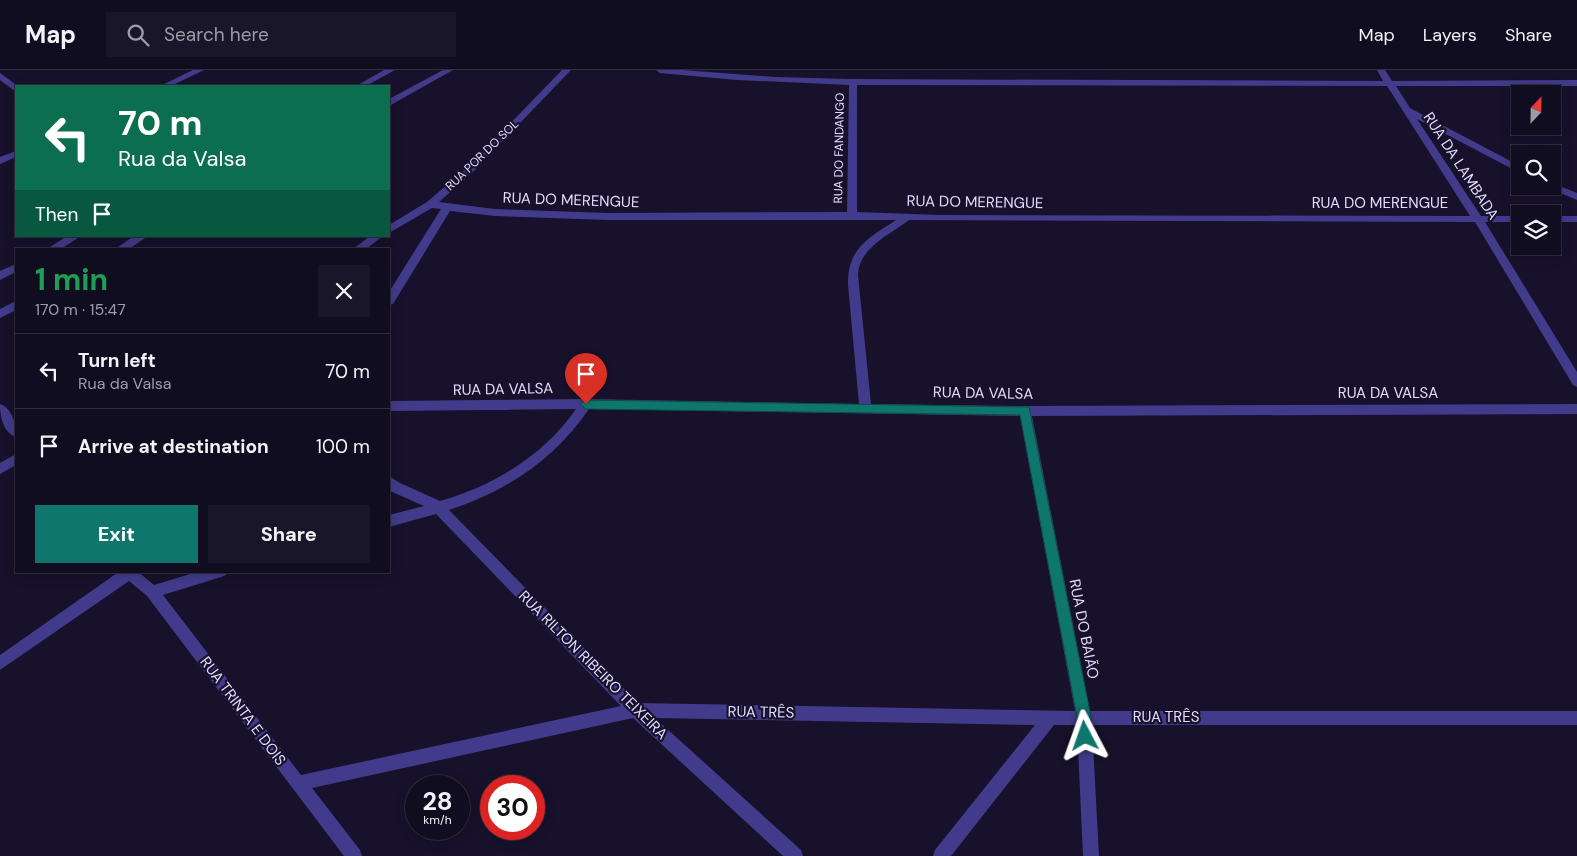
<!DOCTYPE html>
<html lang="en">
<head>
<meta charset="utf-8">
<style>
  :root { --surface:#110d20; --page:#1a1629; --text:#f1f3f6; --muted:#9c9ca5; --line:#302d3e; --accent:#0f766e }
  body { margin:0; font-family:"DM Sans",sans-serif; background:var(--page); color:var(--text); height:100vh; display:flex; flex-direction:column; font-size:19px; white-space:nowrap }
  * { box-sizing:border-box; margin:0 }
  p { font-size:16px; color:var(--muted) }
  .icon { flex:none; width:28px; height:28px; fill:none; stroke:currentColor; stroke-width:2; stroke-linecap:round; stroke-linejoin:round }
  .map { position:relative; flex:1; overflow:hidden }
  .sheet { position:absolute; left:15px; top:178px; width:375px; height:325px; display:flex; flex-direction:column; background:var(--surface); border-radius:0px; box-shadow:0 2px 12px #0003,0 0 0 1px var(--line) }
  .sheet>* { flex:none }
  .guide { position:absolute; left:15px; top:15px; width:375px; height:152px; border-radius:0px; box-shadow:0 2px 12px #0003,0 0 0 1px var(--line); background:#0b6e4f; color:#fff; overflow:hidden }
  .needle { width:32px; rotate:22deg }
  .buttons { position:absolute; left:1511px; top:15px; display:grid; gap:10px }
  .buttons a { display:grid; place-items:center; width:50px; height:50px; border-radius:0px; background:var(--surface); box-shadow:0 2px 12px #0003,0 0 0 1px var(--line); font-size:25px }
  .speed { position:absolute; left:405px; top:705px; display:flex; gap:10px; font-size:25px; font-weight:700; text-align:center }
  .speed>* { display:grid; place-content:center; width:65px; height:65px; border-radius:50%; background:var(--surface); box-shadow:0 2px 12px #0003,0 0 0 1px var(--line); line-height:1 }
  .speed small { font-size:12px; font-weight:400 }
  .speed .limit { border:8px solid #d22; background:#fff; color:#111 }
  .pin { position:absolute; display:grid; place-items:center; width:42px; height:42px; color:#fff; margin:-51px -21px; border-radius:50% 50% 50% 0; rotate:-45deg; box-shadow:0 0 5px #0007 }
  .pin .icon { rotate:45deg }
  .me { position:absolute; width:55px; margin:-28px; rotate:356deg; stroke-linejoin:round; filter:drop-shadow(0 0 4px #0008) }
  .turn { display:flex; align-items:center; gap:18px; height:105px; padding:0 20px; font-size:22px }
  .turn .icon { width:65px; height:65px; stroke-width:2.5 }
  .turn b { display:block; font-size:35px; line-height:42px }
  .then { display:flex; align-items:center; height:48px; padding:0 20px; background:#0003; gap:10px; font-size:19px }
  .round { display:grid; place-items:center; flex:none; width:52px; height:52px; border-radius:0px; background:var(--page) }
  .head { display:flex; align-items:center; justify-content:space-between; height:85px; padding:0 20px }
  h1 { font-size:30px; font-weight:700; line-height:38px; color:#1e9e55 }
  .action { display:flex; gap:10px; margin-top:auto; padding:10px 20px }
  .action a { flex:1; height:58px; border-radius:0px; background:var(--accent); color:#fff; font-size:20px; font-weight:700; line-height:58px; text-align:center }
  .action a+a { background:var(--page); color:var(--text) }
  ul { padding:0; list-style:none }
  li { display:flex; align-items:center; gap:15px; height:75px; padding:0 20px; border-top:1px solid var(--line) }
  li div { flex:1 }
  li b { display:block; font-size:19px }
  li em { font-style:normal }
  header { display:flex; align-items:center; gap:30px; box-sizing:border-box; height:70px; padding:0 25px; background:var(--surface); border-bottom:1px solid var(--line) }
  header strong { font-size:24px }
  nav { display:flex; gap:28px; margin-inline-start:auto; font-size:18px }
  .search { width:350px; height:45px; background:var(--page); display:flex; align-items:center; gap:12px; box-sizing:border-box; padding:0 18px; border-radius:0px; color:var(--muted); font-size:19px }
  .map>svg:first-child { display:block }
</style>
</head>
<body>
<header>
<strong>Map</strong>
<div class="search"><svg class="icon" aria-label="search" viewBox="0 0 24 24"><circle cx="10" cy="10" r="6"/><path d="M15 15l6 6"/></svg>Search here</div>
<nav><a>Map</a><a>Layers</a><a>Share</a></nav>
</header>
<div class="map">
<svg width="1577" height="786" viewBox="0 0 1577 786">
  <rect width="100%" height="100%" fill="#17112b"/>
  <g fill="none" stroke-linecap="round" stroke-linejoin="round">
    <g fill="#423b8b" fill-rule="evenodd">
      <path d="M193,0H204L171,16H160Z"/>
      <path d="M384,0H395L366,16H356Z"/>
      <path d="M443,0H453L389,36V29Z"/>
      <path d="M562,0H571L474,101L439,132L495,139L607,143L847,142L849,15L737,10L660,3L656,0H682L775,7L850,9L1383,11L1377,0H1385L1392,11L1577,10V16H1396L1410,38L1520,96V103L1417,49L1481,146H1520V152H1485L1577,302V317L1573,315L1475,152L909,150C890,165 859,177 858,205L871,334L1025,336L1577,334V344L1032,346L1090,641H1577V655H1092L1099,786H1083L1077,655H1054L951,786H933L935,780L1035,655L655,648L801,780L803,786H783L633,648L312,718L360,780L362,786H344L147,526L129,511L0,600V585L120,501H137L154,515L200,501H228L226,505L221,507L163,525L301,705L621,636L436,444L389,457V445L424,436L390,421L389,419V406L400,413L440,431C494,416 544,385 576,339L389,341V331L586,329L859,334L848,215C847,178 869,168 896,150H607L495,146L450,141L393,234L389,235V222L441,139L432,138L389,163V155L427,132L468,97ZM857,15L1387,16L1470,146L940,145L857,142ZM589,339L1020,346L1075,641L638,633L449,440C507,421 555,389 589,339Z"/>
      <path d="M0,3L18,16H16V22L0,10Z"/>
      <path d="M16,81V87L0,94V87Z"/>
      <path d="M1552,113L1577,123V130L1549,118L1547,116H1552Z"/>
      <rect x="1552" y="146" width="25" height="6"/>
      <path d="M67,166H81L61,179H47Z"/>
      <path d="M134,166H148L129,179H115Z"/>
      <path d="M370,166H383L366,179H353Z"/>
      <path d="M16,194V202L0,210V201Z"/>
      <path d="M16,231V240L0,248V239Z"/>
      <path d="M0,334C13,339 16,355 16,367C3,363 0,346 0,334Z"/>
      <path d="M16,384V395L0,404V393Z"/>
    </g>
  </g>
  <path fill="#0f766e" stroke="#0a4d48" d="M586,330L1029,337L1091,647L1092,666L1090,671L1085,673L1080,671L1077,647L1020,345L586,339L580,334Z"/>
  <g text-anchor="middle" stroke-width="4.5" stroke-linejoin="round" paint-order="stroke">
    <g font-size="12" fill="#e1dbff" stroke="#17112b">
      <text transform="translate(839 78) rotate(-89)" y="4">RUA DO FANDANGO</text>
      <text transform="translate(482 85) rotate(-44)" y="4">RUA POR DO SOL</text>
    </g>
    <g font-size="15" fill="#e1dbff" stroke="#17112b">
      <text transform="translate(1461 96) rotate(57)" y="5">RUA DA LAMBADA</text>
      <text transform="translate(571 130) rotate(2)" y="5">RUA DO MERENGUE</text>
      <text transform="translate(975 132) rotate(1)" y="5">RUA DO MERENGUE</text>
      <text x="1380" y="138">RUA DO MERENGUE</text>
      <text transform="translate(503 319) rotate(-1)" y="5">RUA DA VALSA</text>
      <text transform="translate(983 323) rotate(1)" y="5">RUA DA VALSA</text>
      <text x="1388" y="328">RUA DA VALSA</text>
      <text transform="translate(1084 559) rotate(79)" y="5">RUA DO BAIÃO</text>
      <text transform="translate(593 595) rotate(45)" y="5">RUA RILTON RIBEIRO TEIXEIRA</text>
      <text transform="translate(243 641) rotate(53)" y="5">RUA TRINTA E DOIS</text>
      <text transform="translate(761 642) rotate(1)" y="5">RUA TRÊS</text>
      <text x="1166" y="652">RUA TRÊS</text>
    </g>
  </g>
</svg>
<div class="buttons">
<a><svg class="needle" viewBox="-14 -14 28 28"><path d="M0-13l5 13h-10z" fill="#e53935"/><path d="M0 13l5-13h-10z" fill="#9c9ca5"/></svg></a>
<a><svg class="icon" aria-label="search" viewBox="0 0 24 24"><circle cx="10" cy="10" r="6"/><path d="M15 15l6 6"/></svg></a>
<a><svg class="icon" aria-label="layers" viewBox="0 0 24 24"><path d="M12 4l9 5-9 5-9-5zM3 14l9 5 9-5"/></svg></a>
</div>
<div class="speed"><div>28<small>km/h</small></div><div class="limit">30</div></div>
<div class="pin" style="left:586px;top:334px;background:#d93025"><svg class="icon" aria-label="arrive" viewBox="0 0 24 24"><path d="M6 21V4h12l-3 4 3 4H6"/></svg></div>
<svg class="me" style="left:1085px;top:666px" viewBox="-20 -20 40 40"><path d="M0-17L14 15 0 8-14 15z" fill="#0f766e" stroke="#fff" stroke-width="4"/></svg>
<div class="guide">
<div class="turn"><svg class="icon" aria-label="left" viewBox="0 0 24 24"><path d="M17 20v-9H6M10 6l-5 5 5 5"/></svg><div><b>70 m</b>Rua da Valsa</div></div>
<div class="then">Then<svg class="icon" aria-label="arrive" viewBox="0 0 24 24"><path d="M6 21V4h12l-3 4 3 4H6"/></svg></div>
</div>
<section class="sheet">
<div class="head"><div><h1>1 min</h1><p>170 m · 15:47</p></div><a class="round"><svg class="icon" aria-label="close" viewBox="0 0 24 24"><path d="M6 6l12 12M18 6L6 18"/></svg></a></div>
<ul>
<li><svg class="icon" aria-label="left" viewBox="0 0 24 24"><path d="M17 20v-9H6M10 6l-5 5 5 5"/></svg><div><b>Turn left</b><p>Rua da Valsa</p></div><em>70 m</em></li>
<li><svg class="icon" aria-label="arrive" viewBox="0 0 24 24"><path d="M6 21V4h12l-3 4 3 4H6"/></svg><div><b>Arrive at destination</b></div><em>100 m</em></li>
</ul>
<div class="action"><a>Exit</a><a>Share</a></div>
</section>
</div>
</body>
</html>
